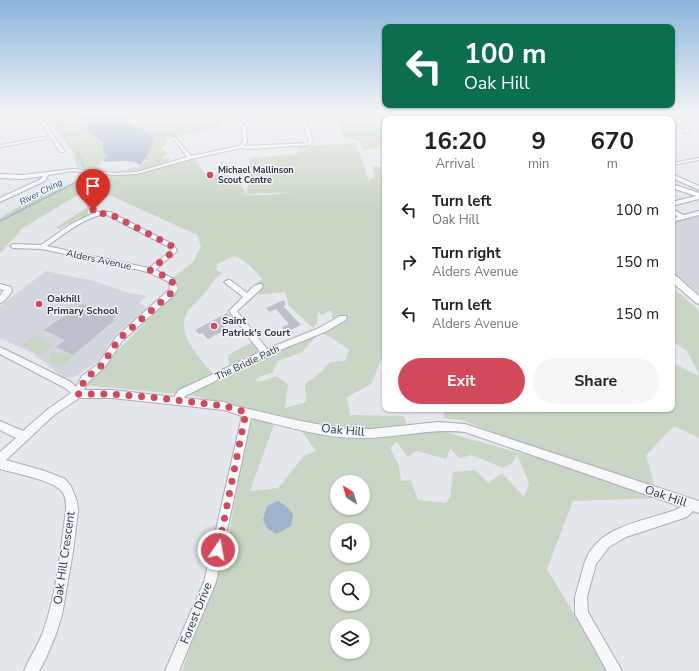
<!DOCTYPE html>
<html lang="en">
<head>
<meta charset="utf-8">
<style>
  :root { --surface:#fff; --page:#f6f6f6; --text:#222; --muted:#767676; --accent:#d1495b }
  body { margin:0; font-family:"Nunito Sans",sans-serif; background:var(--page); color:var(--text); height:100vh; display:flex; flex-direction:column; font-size:15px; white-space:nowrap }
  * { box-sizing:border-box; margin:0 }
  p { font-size:13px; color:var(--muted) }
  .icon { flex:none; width:22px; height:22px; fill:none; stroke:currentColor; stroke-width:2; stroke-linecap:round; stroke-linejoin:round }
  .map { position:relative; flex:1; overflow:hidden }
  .side { position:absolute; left:382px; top:116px; width:293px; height:296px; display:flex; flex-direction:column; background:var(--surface); border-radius:8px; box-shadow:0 1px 3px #0004 }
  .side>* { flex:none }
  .banner { position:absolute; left:382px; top:24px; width:293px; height:84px; border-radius:8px; box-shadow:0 1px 3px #0004; background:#0b6e4f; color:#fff; overflow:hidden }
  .needle { width:26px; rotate:323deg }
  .controls { position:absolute; left:330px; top:475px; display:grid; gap:8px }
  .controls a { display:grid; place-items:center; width:40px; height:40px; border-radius:50%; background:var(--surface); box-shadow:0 1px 3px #0004; font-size:20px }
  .pin { position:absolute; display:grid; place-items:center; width:34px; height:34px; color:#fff; margin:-41px -17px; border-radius:50% 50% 50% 0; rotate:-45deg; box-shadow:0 0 4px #0007 }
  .pin .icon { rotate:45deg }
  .me { position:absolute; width:44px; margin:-22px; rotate:12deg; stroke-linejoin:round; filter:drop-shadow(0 0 3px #0008) }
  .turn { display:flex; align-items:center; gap:14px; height:84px; padding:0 16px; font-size:18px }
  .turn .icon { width:52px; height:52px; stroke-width:2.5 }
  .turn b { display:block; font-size:28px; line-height:34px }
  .eta { display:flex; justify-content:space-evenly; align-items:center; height:68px; text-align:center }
  .eta b { font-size:24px; font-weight:700; line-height:28px }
  .cta { display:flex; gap:8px; margin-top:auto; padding:8px 16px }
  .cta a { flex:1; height:46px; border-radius:24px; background:var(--accent); color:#fff; font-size:16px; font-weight:700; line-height:46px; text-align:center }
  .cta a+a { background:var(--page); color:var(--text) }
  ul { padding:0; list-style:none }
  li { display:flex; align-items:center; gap:12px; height:52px; padding:0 16px }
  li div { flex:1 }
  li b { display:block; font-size:15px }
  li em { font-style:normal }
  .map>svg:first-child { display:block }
</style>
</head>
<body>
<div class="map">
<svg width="699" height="671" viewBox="0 0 699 671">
  <rect width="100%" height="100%" fill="#e4e7ec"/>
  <g fill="#d2d6de">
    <path d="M439,113H486L490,119H443Z"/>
    <path d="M699,215V294L672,271V222L689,218H693Z"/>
    <path d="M46,271L94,281L129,293L147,296L139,303L147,308L117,333L107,346L103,355L97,362L74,377L63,378L43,361L34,356L35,354L0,338V306Z"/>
  </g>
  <g fill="#c9d6c5" fill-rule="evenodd">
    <path d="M43,113H89L85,120L88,124L86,127L92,132L91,134L104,142L108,157L103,158L101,163L94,167L122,171L135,167L138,168L145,161L147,151L154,141C151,133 149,131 141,130L138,127L128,123L120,114L115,113C123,113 125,119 131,124C139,124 149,122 157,119V117L139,122L126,113H221L220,126L215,129L168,138L166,145L160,148L166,151L167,154L162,158L170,159C148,177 103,169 77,167L72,151Z"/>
    <path d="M338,113H428L429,119H385V148L364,150L359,141L344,138Z"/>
    <path d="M500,113H567L576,119H504Z"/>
    <path d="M356,143L369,181L375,176L372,166L385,168V351L371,384L347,397L350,415L403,416L407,423L393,427L418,431L445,432L534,457L535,449L462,420L448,419L443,417L445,409H672V366L677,365L699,376V438L674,426L646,455L658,498L573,501L547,569L608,671H182L229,536L246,430L255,418L274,425L250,491L278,488L304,456L316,451L302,432L306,421L189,395L83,385L180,288L173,278L194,261L201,246L197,235L92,187L89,178V188L23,228L0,253V218L37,196L57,190L75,183L79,175L90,172L89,178L138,174L195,158C198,165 204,175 211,177L221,171L240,183L246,195H267L291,192L247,194L250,158L298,154L297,147ZM234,256C248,261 253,269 262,279L255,284L259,295L285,292L289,306L313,328L317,323L318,312L322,315L330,310L332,314V322L323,331L324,334L335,340L349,350L345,361L330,362L320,373L305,384L306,402L285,408L288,384L276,376L263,381H255L261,376L272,373L278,361L302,352L316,336H303L260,353L252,342L228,355L230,373L214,375C202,360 178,338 185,317C187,310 197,302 202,296C210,287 213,279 222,273L216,270L217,264ZM397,442L407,457L417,451L446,459L450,449L460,458L472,455L503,468L512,463L517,454L529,483L524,497L502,473L488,483L475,470L453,472L450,497L446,503L418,500L411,480L401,481L399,465L390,448ZM337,482H363V508H337ZM337,530H363V556H337ZM337,578H363V604H337ZM337,626H363V652H337Z"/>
    <path d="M88,207V214L83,218L80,217L60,229L55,228Z"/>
    <path d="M672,286L699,311V374L687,351L672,341Z"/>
    <path d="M36,335L54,345L40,355L21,345Z"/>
    <path d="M54,351L61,354L64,352L73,357L59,367L47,361L52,358L48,356Z"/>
  </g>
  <g fill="#9fb4cc">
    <path d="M89,113L120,114C123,117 126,122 129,124C140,131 148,127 154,141C148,149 147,159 140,165C131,158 114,163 103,161V158L108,157L107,155L103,151V142L91,134L92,132L86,129L88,124C85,120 84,119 86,115Z"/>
    <path d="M278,501L286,506L293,514L291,526L277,534L267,528L263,520L267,506Z"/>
  </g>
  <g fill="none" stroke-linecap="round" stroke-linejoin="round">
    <g stroke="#9fb4cc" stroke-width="1">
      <path d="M69,113L60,123L62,125L61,128L70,146L78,153L84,167"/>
      <path d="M83,176V173"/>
    </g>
    <path stroke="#9fb4cc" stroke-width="1.5" d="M0,221L82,179L83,175"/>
  </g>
  <g fill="#bbc0ca">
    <path d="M284,300L286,305L283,306L301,325L286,332L282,327L289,324L276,309L269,312L266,308Z"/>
    <path d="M82,304L94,308L91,311L104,316L110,311L118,314L112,319L115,320L73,355L56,347L65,340L44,330Z"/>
    <path d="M227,313L230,317L220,323L227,329L208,339L202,333L199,334L195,330Z"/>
  </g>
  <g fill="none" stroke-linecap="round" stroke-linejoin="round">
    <g stroke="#a9aeb7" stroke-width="2">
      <g id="minor">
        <path d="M34,113H38L64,151V152H60L51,138L0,147V145L50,136Z"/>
        <path d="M241,113H245V120L249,122L262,113H268L257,119L246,128L247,142L244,146L308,143L309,142L300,113H304L313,142L309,145L249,149L241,148L191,159L137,174L115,175L72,171L48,175L45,181L0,202V198L41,179L43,176L23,179L0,178V174L23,175L72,169L115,173L137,172L187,157L173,138L175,137L191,156L239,146L243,142L242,128L247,124L241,121Z"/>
        <path d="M591,113H611L575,117L573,116Z"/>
        <path d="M667,113H673L689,121L686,122Z"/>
        <path d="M677,124L691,129L686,134H684L686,129L677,126Z"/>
        <path d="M699,158V160L672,165V163Z"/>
        <path d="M672,174L699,186V190L672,178Z"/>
        <path d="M102,194L107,195L94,205L97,212H110L174,245L177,251L176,252L155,270L174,279L178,289L173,296L122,341L105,367L88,382L84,390H112L174,397L179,390L260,352L229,311L243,297L224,282L228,280H230L247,293C251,289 255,283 262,284L263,286L262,288L237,311L267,349L319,328L340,316H346L347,318L346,320L325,332L268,355L185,396L184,398L224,402L235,406L296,420L343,429H371L438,422L465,424L699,501V513L693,511L688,516L684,518L626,537L609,547L596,564L587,597L588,612L622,671H607L575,614V597L585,561C601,522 649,522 682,507L465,432C429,428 395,439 359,438C322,438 286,426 251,418L216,582L179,671H165L204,582L242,416L224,410L112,398H79L54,415L6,460L45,471L65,479L71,486L77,501L78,511L73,552L62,615L56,634L46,658L39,671H24C29,658 38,646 43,632C57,593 60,552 66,511C66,505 66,498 63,493C57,481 14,473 0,469V452L16,438L0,430V421L23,431L48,409L71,393L65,388L0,354V347L71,382L76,387L82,376L99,363L116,337L170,289L169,282L148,272L42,249L13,248L10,246L13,244L41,245L71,224L92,214L88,205ZM100,215H107L169,247L171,251L149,268L47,246C64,234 80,221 100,215Z"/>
        <path d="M699,195V199L672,206V202Z"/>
        <path d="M672,209L684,215L699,211V215L672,222V218L678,217L672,213Z"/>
        <path d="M0,284L11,287L12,292L3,302L0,303V296L4,290L0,289Z"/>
      </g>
    </g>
    <g stroke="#a3abb8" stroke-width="2">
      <g id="major">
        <path d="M494,113H499L502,119H498Z"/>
        <path d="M672,184L699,193V197L672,188Z"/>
        <path d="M672,274L675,275L699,296V304L696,303L672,282Z"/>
      </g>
    </g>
    <use href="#minor" fill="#f7f8fa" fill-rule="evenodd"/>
    <use href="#major" fill="#fff" fill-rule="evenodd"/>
  </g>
  <linearGradient id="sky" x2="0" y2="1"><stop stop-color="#8bb4dd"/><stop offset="0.55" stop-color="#f3f4f6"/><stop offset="1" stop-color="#f3f4f6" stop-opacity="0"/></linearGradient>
  <rect width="699" height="207" fill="url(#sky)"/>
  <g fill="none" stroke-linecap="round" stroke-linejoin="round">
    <path stroke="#d1495b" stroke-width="7" stroke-dasharray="0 12.6" d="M93,210L95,214L108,213L172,246L174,251L150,270C161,275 182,280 170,294L119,339L102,365L85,379L78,394H112L159,398L224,406L246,412L218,550"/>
  </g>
  <g fill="#d1495b" stroke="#f4f6f9" stroke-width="1.5">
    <circle cx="210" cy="175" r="4"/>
    <circle cx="39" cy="304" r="4"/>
    <circle cx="214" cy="326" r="4"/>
  </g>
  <g text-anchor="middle" stroke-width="3" stroke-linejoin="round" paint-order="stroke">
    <g font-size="9" font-weight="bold" fill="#2b3445" stroke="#f4f6f9" text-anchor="start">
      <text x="218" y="173">Michael Mallinson<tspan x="218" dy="10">Scout Centre</tspan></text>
    </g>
    <g font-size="9" font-style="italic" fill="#34527a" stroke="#f4f6f9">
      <text transform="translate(41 192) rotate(-27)" y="3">River Ching</text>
    </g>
    <g font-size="10" fill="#2b3445" stroke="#f4f6f9">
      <text transform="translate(99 259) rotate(12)" y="4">Alders Avenue</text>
      <text transform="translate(247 362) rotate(-25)" y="4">The Bridle Path</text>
    </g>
    <g font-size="10" font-weight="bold" fill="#2b3445" stroke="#f4f6f9" text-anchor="start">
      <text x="47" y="302">Oakhill<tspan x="47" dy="12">Primary School</tspan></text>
      <text x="222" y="324">Saint<tspan x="222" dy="12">Patrick's Court</tspan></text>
    </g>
    <g font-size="12" fill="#2b3445" stroke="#f4f6f9">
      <text transform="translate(343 430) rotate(5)" y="4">Oak Hill</text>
      <text transform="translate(666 496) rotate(19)" y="4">Oak Hill</text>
      <text transform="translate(64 558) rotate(-82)" y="4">Oak Hill Crescent</text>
      <text transform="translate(196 613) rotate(-68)" y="4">Forest Drive</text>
    </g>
  </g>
</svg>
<div class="controls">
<a><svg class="needle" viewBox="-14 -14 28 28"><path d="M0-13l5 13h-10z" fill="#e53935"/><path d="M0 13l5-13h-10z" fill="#767676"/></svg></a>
<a><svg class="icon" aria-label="sound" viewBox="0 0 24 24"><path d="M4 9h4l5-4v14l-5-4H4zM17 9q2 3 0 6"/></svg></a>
<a><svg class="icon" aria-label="search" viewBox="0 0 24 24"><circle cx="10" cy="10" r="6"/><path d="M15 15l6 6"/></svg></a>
<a><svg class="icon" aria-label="layers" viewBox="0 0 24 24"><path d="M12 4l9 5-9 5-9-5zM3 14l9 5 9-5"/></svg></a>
</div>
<div class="pin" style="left:93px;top:210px;background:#d93025"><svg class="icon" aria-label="arrive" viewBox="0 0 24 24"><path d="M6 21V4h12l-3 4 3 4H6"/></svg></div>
<svg class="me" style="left:218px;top:550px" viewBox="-20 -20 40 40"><circle r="17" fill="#d1495b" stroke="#fff" stroke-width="3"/><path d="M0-11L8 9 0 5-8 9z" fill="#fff"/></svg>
<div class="banner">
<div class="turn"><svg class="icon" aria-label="left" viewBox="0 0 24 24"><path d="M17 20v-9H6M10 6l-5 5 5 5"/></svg><div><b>100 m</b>Oak Hill</div></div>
</div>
<section class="side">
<div class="eta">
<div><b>16:20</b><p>Arrival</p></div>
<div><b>9</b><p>min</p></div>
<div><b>670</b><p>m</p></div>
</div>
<ul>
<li><svg class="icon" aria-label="left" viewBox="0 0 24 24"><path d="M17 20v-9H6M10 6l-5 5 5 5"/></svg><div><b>Turn left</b><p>Oak Hill</p></div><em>100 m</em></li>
<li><svg class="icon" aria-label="right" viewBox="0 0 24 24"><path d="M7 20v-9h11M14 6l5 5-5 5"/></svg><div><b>Turn right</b><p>Alders Avenue</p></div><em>150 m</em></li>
<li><svg class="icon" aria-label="left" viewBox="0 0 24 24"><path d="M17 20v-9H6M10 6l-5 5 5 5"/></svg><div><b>Turn left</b><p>Alders Avenue</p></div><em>150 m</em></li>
</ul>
<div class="cta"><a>Exit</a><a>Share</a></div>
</section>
</div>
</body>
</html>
